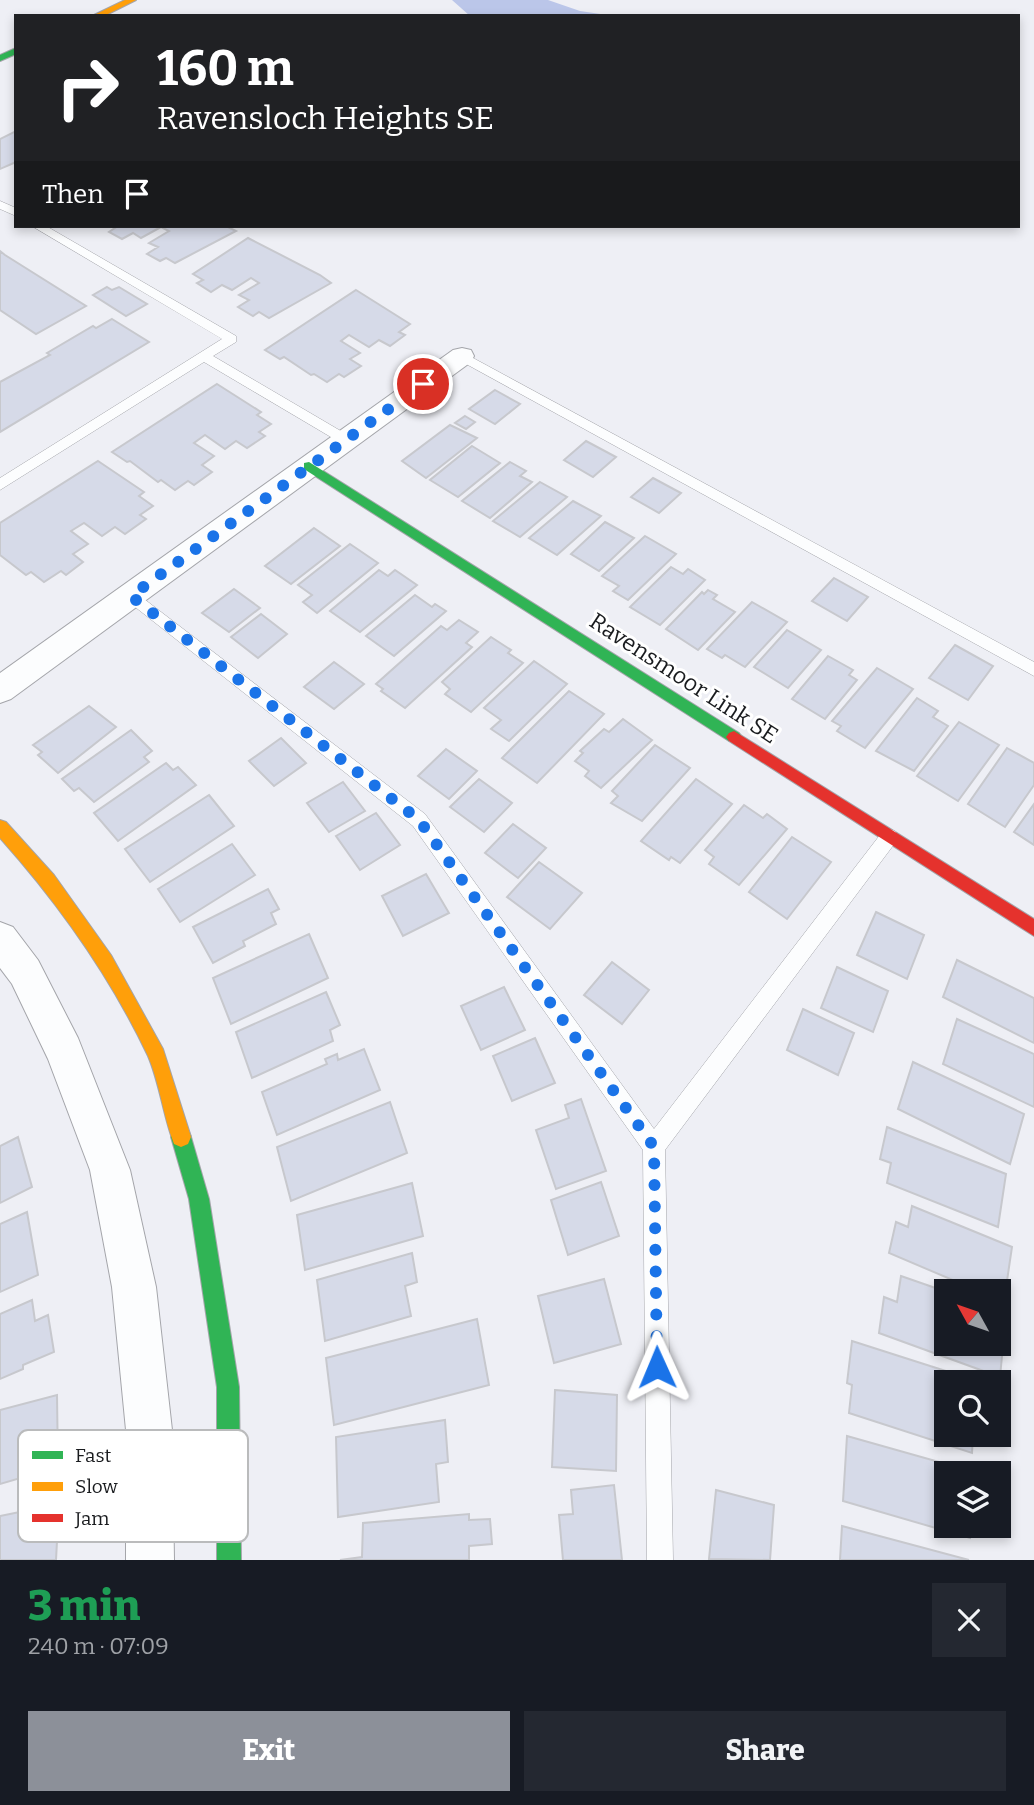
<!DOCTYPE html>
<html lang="en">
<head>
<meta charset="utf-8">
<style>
  :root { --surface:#171b24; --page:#242831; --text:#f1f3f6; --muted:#9ea1a6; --accent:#8c9099 }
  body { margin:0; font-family:Bitter,serif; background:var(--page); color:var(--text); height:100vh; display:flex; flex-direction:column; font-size:26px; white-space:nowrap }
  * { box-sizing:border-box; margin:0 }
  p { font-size:23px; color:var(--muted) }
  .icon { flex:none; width:38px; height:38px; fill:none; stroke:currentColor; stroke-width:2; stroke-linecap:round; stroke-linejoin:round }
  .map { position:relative; height:1560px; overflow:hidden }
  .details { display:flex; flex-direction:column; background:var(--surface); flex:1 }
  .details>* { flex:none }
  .hud { position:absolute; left:14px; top:14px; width:1006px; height:214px; border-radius:0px; box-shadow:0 4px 10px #0003; background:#202124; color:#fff; overflow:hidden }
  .needle { width:46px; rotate:310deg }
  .buttons { position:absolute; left:934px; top:1279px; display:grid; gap:14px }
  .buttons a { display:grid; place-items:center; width:77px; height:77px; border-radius:0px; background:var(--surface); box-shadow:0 4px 10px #0003; font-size:35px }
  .pin { position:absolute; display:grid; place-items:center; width:60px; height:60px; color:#fff; margin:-30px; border:4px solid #fff; border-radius:50%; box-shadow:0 2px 7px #0007 }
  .me { position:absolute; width:77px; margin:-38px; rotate:359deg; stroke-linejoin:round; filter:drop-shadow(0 0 5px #0008) }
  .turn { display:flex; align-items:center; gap:24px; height:147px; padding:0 28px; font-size:32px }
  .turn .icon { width:91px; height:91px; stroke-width:2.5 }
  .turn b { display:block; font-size:49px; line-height:60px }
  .then { display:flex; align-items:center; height:66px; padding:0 28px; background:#0003; gap:14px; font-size:26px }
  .round { display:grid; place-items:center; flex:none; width:74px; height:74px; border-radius:0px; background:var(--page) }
  .summary { display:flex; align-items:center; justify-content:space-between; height:119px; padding:0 28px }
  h1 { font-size:42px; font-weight:800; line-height:52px; color:#1e9e55 }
  .primary-button { display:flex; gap:14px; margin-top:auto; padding:14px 28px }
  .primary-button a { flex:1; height:80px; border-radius:0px; background:var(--accent); color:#fff; font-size:28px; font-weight:800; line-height:80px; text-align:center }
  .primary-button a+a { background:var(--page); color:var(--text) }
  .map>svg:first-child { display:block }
</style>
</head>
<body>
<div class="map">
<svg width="1034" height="1560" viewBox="0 0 1034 1560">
  <rect width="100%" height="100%" fill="#eeeff5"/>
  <path fill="#bbc6e9" d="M452,0H548L580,11L614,16H470Z"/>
  <g fill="#d6dae8" stroke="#c7c8cd" stroke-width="2">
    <path d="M16,131V162L0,169V139Z"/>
    <path d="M110,226H226L236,231L175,263L166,258L160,261L147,254L158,247L149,243L169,231L161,227L141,238L133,233L122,239L109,232L115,228Z"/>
    <path d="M248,238L320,275L331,283L269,318L259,312L253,316L238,307L249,300L239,295L259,283L251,278L232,290L222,285L211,292L197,283L203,280L193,274Z"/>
    <path d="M0,251L5,255L86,306L36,334L0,310Z"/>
    <path d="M107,287L112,290L119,287L147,304L126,316L93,295Z"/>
    <path d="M356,290L410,324L399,332L405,335L390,346L379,340L369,347L349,335L341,341L360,353L350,359L361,366L344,377L339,374L327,382L314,374L311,375L284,357L280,359L265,350Z"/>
    <path d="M112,319L149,342L0,432V382L50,355L47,353L93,326L96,328Z"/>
    <path d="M217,384L261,412L257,415L271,424L259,432L265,436L247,448L236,441L225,449L205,435L194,443L214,456L202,465L212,472L194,485L188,481L175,490L161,480L158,482L130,461L127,462L112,452Z"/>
    <path d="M495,390L520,404L495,424L469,409Z"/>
    <path d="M465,416L475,422L466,429L455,423Z"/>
    <path d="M450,425L477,438L426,478L402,461Z"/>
    <path d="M586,441L616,457L593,477L564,460Z"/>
    <path d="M472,446L500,463L458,497L430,480Z"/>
    <path d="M98,461L144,492L139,496L153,506L140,515L146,519L125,534L115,527L102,536L84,523L71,531L88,544L73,554L83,562L66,575L61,571L44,582L31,572L26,575L0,555V523Z"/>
    <path d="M510,462L526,471L520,476L532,482L490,518L462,501Z"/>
    <path d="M653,478L681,493L659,513L631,497Z"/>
    <path d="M540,482L567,497L520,537L493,521Z"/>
    <path d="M573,501L601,516L557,555L529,538Z"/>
    <path d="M605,522L634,538L599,571L571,554Z"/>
    <path d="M314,528L340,546L291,584L265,566Z"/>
    <path d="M645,536L676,554L628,600L613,591L619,586L602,576Z"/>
    <path d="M350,544L378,563L317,613L303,602L312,595L298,585Z"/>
    <path d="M671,567L683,574L688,569L705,580L660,625L630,607Z"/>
    <path d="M379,570L388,576L395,570L417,585L360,632L330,611Z"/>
    <path d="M834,578L868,597L847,621L812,601Z"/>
    <path d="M234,589L260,608L229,632L202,613Z"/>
    <path d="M708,590L717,595L713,599L735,612L698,650L666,629L702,592L704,594Z"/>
    <path d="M415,595L432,607L435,604L446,611L394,656L366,636Z"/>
    <path d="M752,602L787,622L745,667L725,655L722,658L707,649Z"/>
    <path d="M261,614L287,634L258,658L231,637Z"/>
    <path d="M459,620L478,632L466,643L472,647L405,708L381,691L383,689L376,684L441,626L447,630Z"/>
    <path d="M787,630L821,650L788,688L754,667Z"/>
    <path d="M491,637L511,650L508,653L523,663L471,712L445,694L450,689L442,682Z"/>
    <path d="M955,645L993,666L968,700L929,678Z"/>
    <path d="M828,656L853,670L849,675L857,680L825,719L792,699Z"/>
    <path d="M534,661L567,684L509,741L491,729L501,720L484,708Z"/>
    <path d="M334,662L364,684L334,709L304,687Z"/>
    <path d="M877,668L913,689L865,748L837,731L841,726L832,721Z"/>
    <path d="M569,691L604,714L537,783L502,758Z"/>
    <path d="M917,698L938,711L933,717L948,726L914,771L876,751Z"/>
    <path d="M89,706L116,727L58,773L38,755L42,752L33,745Z"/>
    <path d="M623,719L652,740L601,788L585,776L589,771L575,761L583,753L580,751L604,729L609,732Z"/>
    <path d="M959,722L999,745L958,801L917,776Z"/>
    <path d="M131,730L152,751L144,757L149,762L94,802L79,788L74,791L62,779Z"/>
    <path d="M281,738L306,763L274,786L249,761Z"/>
    <path d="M655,745L690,768L642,821L611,803L618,796L612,791Z"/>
    <path d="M1007,748L1034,763V785L1005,827L968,804Z"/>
    <path d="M446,749L477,771L449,799L418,776Z"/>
    <path d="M166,763L173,770L178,767L196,785L118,841L94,813Z"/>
    <path d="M479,779L512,803L484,832L450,807Z"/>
    <path d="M696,779L732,804L680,863L671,857L669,860L641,841Z"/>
    <path d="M343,782L365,811L329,832L307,803Z"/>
    <path d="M209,795L234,826L150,882L125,849Z"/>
    <path d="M1034,804V845L1014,832Z"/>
    <path d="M744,805L763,818L767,814L787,829L739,885L709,864L714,857L705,850Z"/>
    <path d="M376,813L400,845L360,870L336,836Z"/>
    <path d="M513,824L546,848L518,878L485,853Z"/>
    <path d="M792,837L831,862L787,919L749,892Z"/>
    <path d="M232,844L255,875L180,922L158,889Z"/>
    <path d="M539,862L582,893L550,929L507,897Z"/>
    <path d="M426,874L449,913L403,936L382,896Z"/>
    <path d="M268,889L279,909L271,913L276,924L243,941L245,946L213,963L193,927Z"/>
    <path d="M876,912L924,935L907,979L857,955Z"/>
    <path d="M309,934L328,978L231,1024L213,978Z"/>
    <path d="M957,960L1034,998V1043L943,997Z"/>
    <path d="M612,962L649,990L622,1024L584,995Z"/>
    <path d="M837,967L888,991L873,1032L821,1008Z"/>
    <path d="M504,987L525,1030L481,1050L461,1006Z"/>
    <path d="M326,992L340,1025L330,1030L333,1041L252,1078L236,1032Z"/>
    <path d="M803,1009L854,1033L838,1075L787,1050Z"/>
    <path d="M957,1019L1034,1054V1107L943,1064Z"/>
    <path d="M535,1038L555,1083L512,1101L493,1056Z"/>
    <path d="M364,1049L380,1090L277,1135L262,1092L327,1064L325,1059L337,1054L338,1060Z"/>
    <path d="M913,1062L1024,1114L1010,1164L898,1109Z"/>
    <path d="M581,1099L606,1171L556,1189L536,1130L569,1118L565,1105Z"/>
    <path d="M390,1102L407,1153L291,1201L277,1147Z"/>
    <path d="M887,1127L1006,1174L998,1227L887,1183L891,1163L880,1159Z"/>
    <path d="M18,1137L32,1187L0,1203V1146Z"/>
    <path d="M601,1182L619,1236L568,1255L551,1200Z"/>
    <path d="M412,1183L423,1236L305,1270L297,1215Z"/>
    <path d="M912,1206L1012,1247L1004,1301L999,1299V1292H981L889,1253L896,1222L908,1227Z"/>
    <path d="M27,1212L38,1275L0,1292V1224Z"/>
    <path d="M412,1253L417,1282L405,1286L411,1316L325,1341L317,1280Z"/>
    <path d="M901,1276L947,1292V1344H999V1311L1006,1314L1000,1377L879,1333L884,1297L897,1302Z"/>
    <path d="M604,1279L621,1344L554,1363L538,1296Z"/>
    <path d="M32,1300L35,1321L48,1315L54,1352L23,1365V1369L0,1379V1314Z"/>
    <path d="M477,1319L489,1385L334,1425L326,1358Z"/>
    <path d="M852,1341L977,1381L947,1382V1435H973L972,1453L849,1413L852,1385L847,1383Z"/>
    <path d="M555,1390L617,1395L616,1471L552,1467Z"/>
    <path d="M57,1395L58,1467L0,1484V1410Z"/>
    <path d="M445,1420L448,1462L436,1464L439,1502L338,1517L336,1437Z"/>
    <path d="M847,1436L971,1471V1474H947V1526H970V1538L843,1501Z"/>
    <path d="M614,1485L622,1560H563L559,1515L573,1514L571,1490Z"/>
    <path d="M716,1490L774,1505L770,1560L709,1559Z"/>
    <path d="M59,1504L56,1560H0V1516Z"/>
    <path d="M469,1514V1520L490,1519L492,1544L469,1546V1560H340L362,1557L363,1523Z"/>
    <path d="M842,1526L969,1560H840Z"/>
  </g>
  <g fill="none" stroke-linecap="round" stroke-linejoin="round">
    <g stroke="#a4a5aa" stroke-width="1">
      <g id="lane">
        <path d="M0,201L16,208V216L0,209Z"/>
        <path d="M32,226H46L236,336V342L213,356L351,437V443H341L204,362L0,490V478L222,339Z"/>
        <path d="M462,352L1034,662V676L457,359V353Z"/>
        <path d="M131,589L425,814L654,1129L883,831L889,829L895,831L898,837L895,843L665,1150L673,1560H647L643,1150L413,826L125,599L123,595L125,591Z"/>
      </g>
    </g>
    <g stroke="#a4a5aa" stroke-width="2">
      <g id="street">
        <path d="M462,348L471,350L474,356L471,362L11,699L0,703V673L453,350Z"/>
        <path d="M0,922L13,927L38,960L78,1038L130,1170L156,1287L172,1430L174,1560H126V1430L112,1287L90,1170L48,1059L12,984L0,968Z"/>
      </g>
    </g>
    <g stroke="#a4a5aa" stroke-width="2">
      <g id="fast">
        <path d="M16,48V54L0,61V55Z"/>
        <path d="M309,462L739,733L742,737L739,741H729L304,469V463Z"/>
        <path d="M181,1127L188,1130L191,1137L209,1199L239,1387L241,1560H217V1387L189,1199L171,1137L174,1130Z"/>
      </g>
    </g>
    <g stroke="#a4a5aa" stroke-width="2">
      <g id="slow">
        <path d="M125,0H136L104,16H92Z"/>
        <path d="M0,820L6,822L54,875L111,955L163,1049L191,1137L188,1144L181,1147L174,1144C163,1116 160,1084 148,1056C110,976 59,904 0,838Z"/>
      </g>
    </g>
    <g stroke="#a4a5aa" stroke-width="2">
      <path id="jam" d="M734,731L1034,919V936L729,741L726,737L729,733Z"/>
    </g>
    <use href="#lane" fill="#fcfdfe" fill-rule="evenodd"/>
    <use href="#street" fill="#fcfdfe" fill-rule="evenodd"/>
    <use href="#fast" fill="#30b455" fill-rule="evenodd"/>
    <use href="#slow" fill="#ff9f0a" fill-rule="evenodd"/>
    <use href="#jam" fill="#e5322d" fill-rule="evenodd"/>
  </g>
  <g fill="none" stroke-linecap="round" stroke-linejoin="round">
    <path stroke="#1a73e8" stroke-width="12" stroke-dasharray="0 21.6" d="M423,384L131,596L419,820L654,1147L657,1367"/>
  </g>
  <g text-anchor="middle" stroke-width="6" stroke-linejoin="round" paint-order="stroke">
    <g font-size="23" fill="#191b1e" stroke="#fff">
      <text transform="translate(684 678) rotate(33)" y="8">Ravensmoor Link SE</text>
    </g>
  </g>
  <rect x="18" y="1430" width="230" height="112" rx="10" fill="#fff" stroke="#babbbc" stroke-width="2"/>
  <rect x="32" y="1451" width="31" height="8" fill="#30b455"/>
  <rect x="32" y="1482" width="31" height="9" fill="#ff9f0a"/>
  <rect x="32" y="1514" width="31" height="8" fill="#e5322d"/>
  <g font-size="19" fill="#191b1e">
    <text x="75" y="1462">Fast</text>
    <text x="75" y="1493">Slow</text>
    <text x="75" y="1525">Jam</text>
  </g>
</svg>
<div class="buttons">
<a><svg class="needle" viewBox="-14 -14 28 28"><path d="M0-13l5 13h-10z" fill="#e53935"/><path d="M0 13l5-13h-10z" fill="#9ea1a6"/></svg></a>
<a><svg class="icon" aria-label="search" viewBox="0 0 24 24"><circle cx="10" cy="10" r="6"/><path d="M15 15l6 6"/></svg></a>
<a><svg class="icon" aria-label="layers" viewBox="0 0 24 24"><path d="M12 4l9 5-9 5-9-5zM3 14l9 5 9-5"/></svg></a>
</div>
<div class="pin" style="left:423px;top:384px;background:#d93025"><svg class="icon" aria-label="arrive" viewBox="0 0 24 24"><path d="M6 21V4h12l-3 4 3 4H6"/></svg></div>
<svg class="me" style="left:657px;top:1367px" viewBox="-20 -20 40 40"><path d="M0-17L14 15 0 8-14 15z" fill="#1a73e8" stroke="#fff" stroke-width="4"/></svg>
<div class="hud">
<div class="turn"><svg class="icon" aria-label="right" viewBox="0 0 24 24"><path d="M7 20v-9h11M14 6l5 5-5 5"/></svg><div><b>160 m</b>Ravensloch Heights SE</div></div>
<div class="then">Then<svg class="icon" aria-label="arrive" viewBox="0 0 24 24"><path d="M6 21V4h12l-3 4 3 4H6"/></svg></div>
</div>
</div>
<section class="details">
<div class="summary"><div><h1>3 min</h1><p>240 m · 07:09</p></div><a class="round"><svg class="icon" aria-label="close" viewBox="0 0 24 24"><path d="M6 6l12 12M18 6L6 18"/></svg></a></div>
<div class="primary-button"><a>Exit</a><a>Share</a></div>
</section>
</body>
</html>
